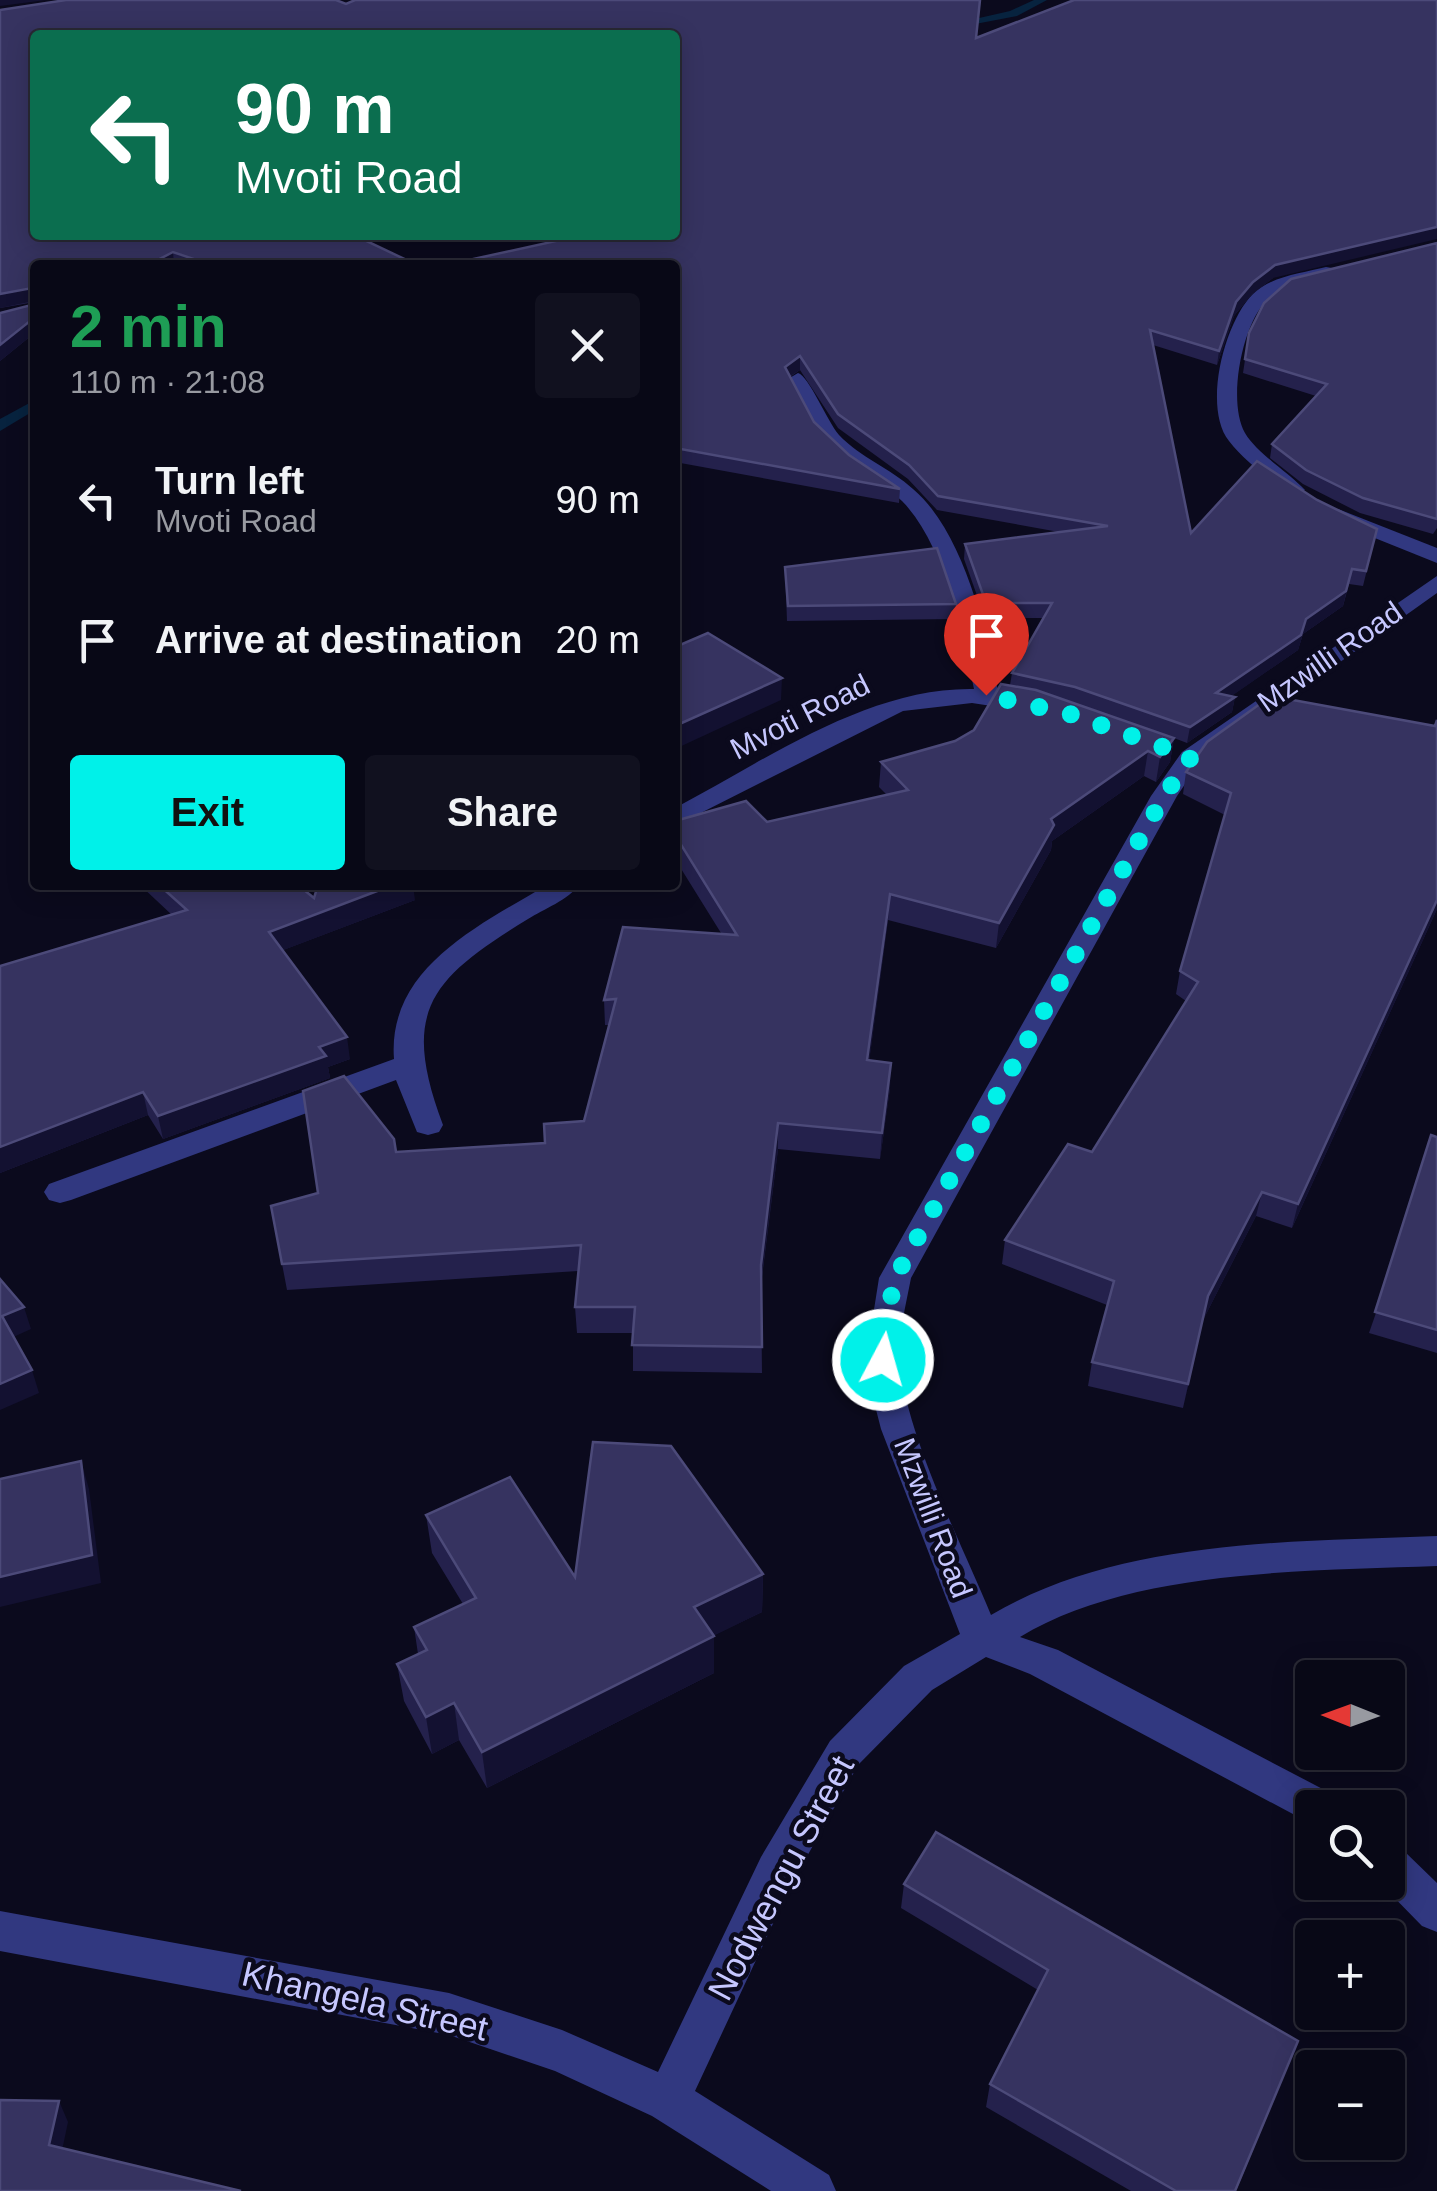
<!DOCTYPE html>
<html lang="en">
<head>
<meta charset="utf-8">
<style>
  :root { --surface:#080816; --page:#11111f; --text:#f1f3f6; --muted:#989aa1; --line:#292935; --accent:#00f1e9 }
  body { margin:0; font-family:Helvetica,sans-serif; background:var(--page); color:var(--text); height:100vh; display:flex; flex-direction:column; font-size:38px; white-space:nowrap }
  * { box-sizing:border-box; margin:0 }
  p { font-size:32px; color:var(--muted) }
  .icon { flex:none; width:55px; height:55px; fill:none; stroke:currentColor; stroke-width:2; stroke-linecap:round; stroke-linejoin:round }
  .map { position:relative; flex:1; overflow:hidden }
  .side { position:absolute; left:30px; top:260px; width:650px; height:630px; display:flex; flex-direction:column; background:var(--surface); border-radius:10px; box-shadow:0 5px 25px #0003,0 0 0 2px var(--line) }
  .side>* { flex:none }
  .guide { position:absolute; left:30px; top:30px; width:650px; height:210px; border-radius:10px; box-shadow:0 5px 25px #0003,0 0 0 2px var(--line); background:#0b6e4f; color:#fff; overflow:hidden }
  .needle { width:65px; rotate:271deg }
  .fabs { position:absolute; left:1295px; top:1660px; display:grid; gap:20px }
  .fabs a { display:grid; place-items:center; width:110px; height:110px; border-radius:10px; background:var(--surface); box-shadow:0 5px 25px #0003,0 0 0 2px var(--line); font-size:50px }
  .pin { position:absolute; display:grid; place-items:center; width:85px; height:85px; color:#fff; margin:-102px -42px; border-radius:50% 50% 50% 0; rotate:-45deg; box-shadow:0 0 10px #0007 }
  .pin .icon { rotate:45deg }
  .me { position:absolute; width:110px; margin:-55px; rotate:6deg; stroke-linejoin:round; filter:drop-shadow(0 0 8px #0008) }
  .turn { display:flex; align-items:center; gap:35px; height:210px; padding:0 40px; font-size:45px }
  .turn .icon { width:130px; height:130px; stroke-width:2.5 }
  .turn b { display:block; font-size:70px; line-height:85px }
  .round { display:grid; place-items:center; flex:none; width:105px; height:105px; border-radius:10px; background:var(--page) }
  .summary { display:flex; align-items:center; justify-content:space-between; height:170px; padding:0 40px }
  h1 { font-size:60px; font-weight:600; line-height:75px; color:#1e9e55 }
  .button { display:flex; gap:20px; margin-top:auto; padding:20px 40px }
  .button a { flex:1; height:115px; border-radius:10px; background:var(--accent); color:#111; font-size:40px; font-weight:600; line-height:115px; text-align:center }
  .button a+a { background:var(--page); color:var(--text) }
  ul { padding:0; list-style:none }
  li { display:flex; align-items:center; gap:30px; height:140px; padding:0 40px }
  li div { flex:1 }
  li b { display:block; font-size:38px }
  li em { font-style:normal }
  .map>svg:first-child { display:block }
</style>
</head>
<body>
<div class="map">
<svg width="1437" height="2191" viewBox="0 0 1437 2191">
  <rect width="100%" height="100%" fill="#0b0a1d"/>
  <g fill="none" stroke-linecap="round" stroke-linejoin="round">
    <g fill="#07233f" fill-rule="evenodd">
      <path d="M1034,0H1047L1017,16L949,29L944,26L1010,11Z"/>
      <path d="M35,400V410L0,431V419Z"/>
    </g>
    <g fill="#313880" fill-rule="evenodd">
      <path d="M1326,267L1332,268V276C1311,281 1284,285 1267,300C1242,324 1227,402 1245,433C1256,452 1285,470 1301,486L1305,490L1294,496L1287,494C1268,477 1244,461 1229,441C1202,407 1225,321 1253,294C1271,276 1303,273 1326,267Z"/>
      <path d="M798,373C809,376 827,421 839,435C861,458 890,468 913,489C963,531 986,630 998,691L1041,700L1044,705L1032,712L972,703L903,711L675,826V808C766,760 868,687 974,689C963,632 944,544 902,501C889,488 872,481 857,471C825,449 799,417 788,379Z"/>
      <path d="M1338,509L1437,548V563L1330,520L1327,515L1330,510Z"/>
      <path d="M1437,576V593L1200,762L1177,796L911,1278C906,1305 898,1334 900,1362C906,1436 962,1544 991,1615C1120,1539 1290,1542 1437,1536V1566C1308,1571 1131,1569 1020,1637L1058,1650L1334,1795L1340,1808H1312V1824L1306,1821L1030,1674L986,1657L932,1690L858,1765L791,1885L695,2091L829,2175L836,2191H771L652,2116L555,2071L449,2035L0,1951V1911L449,1993L562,2030L658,2072L761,1857L830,1741L904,1666L960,1634L881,1429L871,1390L866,1360L879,1278L1151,796L1182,752Z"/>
      <path d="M547,885H579C568,900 544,909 528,919C430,979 400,1011 443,1125L439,1132L428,1135L417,1132L396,1080L71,1200L60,1203L49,1200L44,1192L49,1184L394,1059C387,968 480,925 547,885Z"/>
      <path d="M1388,1844L1403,1850L1437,1883V1932L1422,1926L1379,1882H1388Z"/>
    </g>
  </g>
  <g fill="#24214c">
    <path d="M346,4L977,38L1273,278L1251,295L1234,316L1217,365L1153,345L1191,533L1317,500L1377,529L1363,586L1349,584L1343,606L1303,634L1298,650L1231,696L1235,697L1232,712L1187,743L1174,738L1170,762L1156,782L1144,776L1052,841L1051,850L996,948L888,920L869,1061L890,1088L880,1159L778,1149L761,1285L762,1373L633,1371V1333H577L575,1307L578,1271L287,1290L271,1206L318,1193L396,1152L545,1143L584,1121L610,1025H605L604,1000L721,933L675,859V821L767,822L887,795L879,787L881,762L955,741L974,730L1010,685L1012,673L1044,618H985L964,559L965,544L1059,532L937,510L908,479L838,428L800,370L790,377L814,422L849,455L900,489L899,503L675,462V35L35,235L417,265H35V302L0,308V10Z"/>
    <path d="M1437,243V528L1433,534L1360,513L1303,484L1270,458L1272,444L1316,396L1243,373L1249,333Z"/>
    <path d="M35,304V335H32L0,361V313Z"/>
    <path d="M785,567L956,604L955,619L787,621Z"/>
    <path d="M1437,720V909L1292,1228L1256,1216L1203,1320L1183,1408L1088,1386L1092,1362L1107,1305L1002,1264L1005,1240L1092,1152L1186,1001L1176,994L1180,971L1225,815L1183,794L1186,772L1435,726Z"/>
    <path d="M140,885H298L314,898L415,900L283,950L350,1059L328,1067L330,1078L163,1139L148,1115L0,1173V966L172,915Z"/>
    <path d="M1437,1137V1353L1369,1333Z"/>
    <path d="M426,1515L575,1577L763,1574L762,1612L714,1635V1673L487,1788L459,1740L432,1754L404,1701L397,1664L418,1654L414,1627L463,1604L432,1553Z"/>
    <path d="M904,1884L1289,2064L1236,2191H1131L986,2107L990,2084L1038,1990L901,1908Z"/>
  </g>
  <g fill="#131131">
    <path d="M0,0H46L0,6Z"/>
    <path d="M1437,227V239L1273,278L1251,295L1234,316L1217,365L1219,351L1236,302L1253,282L1275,265Z"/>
    <path d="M173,252L174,265H148Z"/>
    <path d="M32,288L34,301L0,308V294Z"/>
    <path d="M30,321L32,335L0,361V345Z"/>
    <path d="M800,356V370L784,380L785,367Z"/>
    <path d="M1352,569L1343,606L1303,634L1298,650L1213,709L1216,693Z"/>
    <path d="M782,678L781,700L675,749V726Z"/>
    <path d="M1235,697L1232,712L1187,743L1190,727Z"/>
    <path d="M1174,738L1170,762L1156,782L1160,757Z"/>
    <path d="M1148,751L1144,776L1052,841L1051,850L996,948L999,923L1051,819Z"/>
    <path d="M393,885H413L415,900L273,954L269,932Z"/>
    <path d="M890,894L888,920L866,1086L867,1060Z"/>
    <path d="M1437,900V909L1292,1228L1298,1204Z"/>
    <path d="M347,1037L350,1059L328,1067L330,1078L163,1139L158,1116L319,1047Z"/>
    <path d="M891,1063L890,1088L880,1159L882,1133Z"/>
    <path d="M143,1092L148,1115L0,1173V1147Z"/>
    <path d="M778,1123V1149L760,1291L761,1265Z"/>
    <path d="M1262,1192L1256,1216L1203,1320L1183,1408L1208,1296Z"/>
    <path d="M24,1307L31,1329L9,1339L2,1316Z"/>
    <path d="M32,1370L39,1393L0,1410V1384Z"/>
    <path d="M81,1461L89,1489L101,1583L0,1607V1577Z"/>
    <path d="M763,1574L762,1612L695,1645L694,1607Z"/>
    <path d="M714,1636V1673L487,1788L482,1752Z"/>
    <path d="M454,1703L459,1740L432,1754L426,1717Z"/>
    <path d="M1298,2041L1236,2191H1235Z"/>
    <path d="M59,2101L68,2122L59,2165L49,2145Z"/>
  </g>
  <g fill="#363360" stroke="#4c4a79" stroke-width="2.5">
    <path d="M66,0H336L346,4L355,0H980L976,38L1074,0H1437V227L1275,265L1253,282L1236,302L1219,351L1150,330L1191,533L1257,461L1317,500L1377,529L1366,571L1352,569L1346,591L1306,619L1301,635L1216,693L1235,697L1190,727L1075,687L1012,673L1052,603H986L965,544L1108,526L938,496L909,465L838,414L800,356L785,367L814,422L849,455L900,489L675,448V265H446L583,235H675V35H35V235H354L417,265H211L173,252L148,265H35V291L32,288L0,294V10Z"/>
    <path d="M1437,243V519L1363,498L1306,470L1272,444L1327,384L1245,359L1249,333L1264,303L1291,279Z"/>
    <path d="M35,304V322L30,321L0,345V313Z"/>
    <path d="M937,548L956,604L788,606L785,567Z"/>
    <path d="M708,633L782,678L675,726V647Z"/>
    <path d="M1001,684L1036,690L1174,738L1160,757L1148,751L1051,819L1054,825L999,923L890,894L867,1060L891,1063L882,1133L778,1123L761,1265L762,1347L632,1345L635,1307H575L581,1245L282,1264L271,1206L318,1193L303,1091L344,1076L394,1139L396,1152L545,1143L544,1124L584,1121L616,999L604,1000L623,927L737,935L675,835V821L746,801L767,822L908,790L881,762L955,741L974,730Z"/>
    <path d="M1271,696L1435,726L1437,720V900L1298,1204L1262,1192L1208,1296L1188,1384L1092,1362L1114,1281L1005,1240L1068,1144L1092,1152L1198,982L1180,971L1231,793L1186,772L1207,742Z"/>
    <path d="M159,885H298L314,898L318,885H393L269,932L347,1037L319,1047L326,1056L158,1116L143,1092L0,1147V966L187,910Z"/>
    <path d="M1431,1135L1437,1137V1330L1375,1312Z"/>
    <path d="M0,1279L24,1307L2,1316L32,1370L0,1384Z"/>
    <path d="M593,1442L671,1446L763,1574L694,1607L714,1636L482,1752L454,1703L426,1717L397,1664L427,1650L414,1627L476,1598L426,1515L510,1477L575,1577Z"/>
    <path d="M81,1461L92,1555L0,1577V1479Z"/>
    <path d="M936,1832L1298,2041L1235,2191H1176L990,2084L1048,1970L904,1884Z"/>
    <path d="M0,2100L59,2101L49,2145L241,2191H0Z"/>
  </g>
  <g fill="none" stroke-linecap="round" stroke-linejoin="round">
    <path stroke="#00f1e9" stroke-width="18" stroke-dasharray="0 32.4" d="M883,1360L886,1323L895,1278L1164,796L1191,757L1070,714L986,695"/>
  </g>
  <g text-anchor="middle" stroke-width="9" stroke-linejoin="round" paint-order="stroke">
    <g font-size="30" fill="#c6c7ff" stroke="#0b0a1d">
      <text transform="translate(1330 657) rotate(-35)" y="10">Mzwilli Road</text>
      <text transform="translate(800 717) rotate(-27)" y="10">Mvoti Road</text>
      <text transform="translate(933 1518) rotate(69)" y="10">Mzwilli Road</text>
    </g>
    <g font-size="35" fill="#c6c7ff" stroke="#0b0a1d">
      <text transform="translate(781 1878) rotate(-62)" y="12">Nodwengu Street</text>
      <text transform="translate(365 2001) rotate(13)" y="12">Khangela Street</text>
    </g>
  </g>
</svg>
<div class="fabs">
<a><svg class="needle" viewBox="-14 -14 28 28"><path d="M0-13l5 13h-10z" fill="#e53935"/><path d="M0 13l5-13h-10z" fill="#989aa1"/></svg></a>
<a><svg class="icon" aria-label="search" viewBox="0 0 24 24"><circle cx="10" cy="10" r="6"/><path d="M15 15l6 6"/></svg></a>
<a>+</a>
<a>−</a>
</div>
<div class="pin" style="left:986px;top:695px;background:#d93025"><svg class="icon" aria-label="arrive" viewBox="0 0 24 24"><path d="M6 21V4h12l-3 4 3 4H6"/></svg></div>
<svg class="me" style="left:883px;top:1360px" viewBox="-20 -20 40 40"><circle r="17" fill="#00f1e9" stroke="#fff" stroke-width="3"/><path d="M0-11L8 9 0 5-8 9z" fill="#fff"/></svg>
<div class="guide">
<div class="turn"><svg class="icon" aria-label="left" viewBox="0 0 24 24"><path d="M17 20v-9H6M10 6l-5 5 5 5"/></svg><div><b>90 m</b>Mvoti Road</div></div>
</div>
<section class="side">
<div class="summary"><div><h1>2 min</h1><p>110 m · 21:08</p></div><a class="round"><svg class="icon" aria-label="close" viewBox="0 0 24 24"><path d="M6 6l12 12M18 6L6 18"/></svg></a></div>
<ul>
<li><svg class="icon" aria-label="left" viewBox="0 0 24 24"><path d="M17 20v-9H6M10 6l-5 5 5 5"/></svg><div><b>Turn left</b><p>Mvoti Road</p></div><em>90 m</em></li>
<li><svg class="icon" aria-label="arrive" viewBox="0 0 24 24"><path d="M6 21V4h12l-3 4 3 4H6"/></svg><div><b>Arrive at destination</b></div><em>20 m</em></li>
</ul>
<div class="button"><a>Exit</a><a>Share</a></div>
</section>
</div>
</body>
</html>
